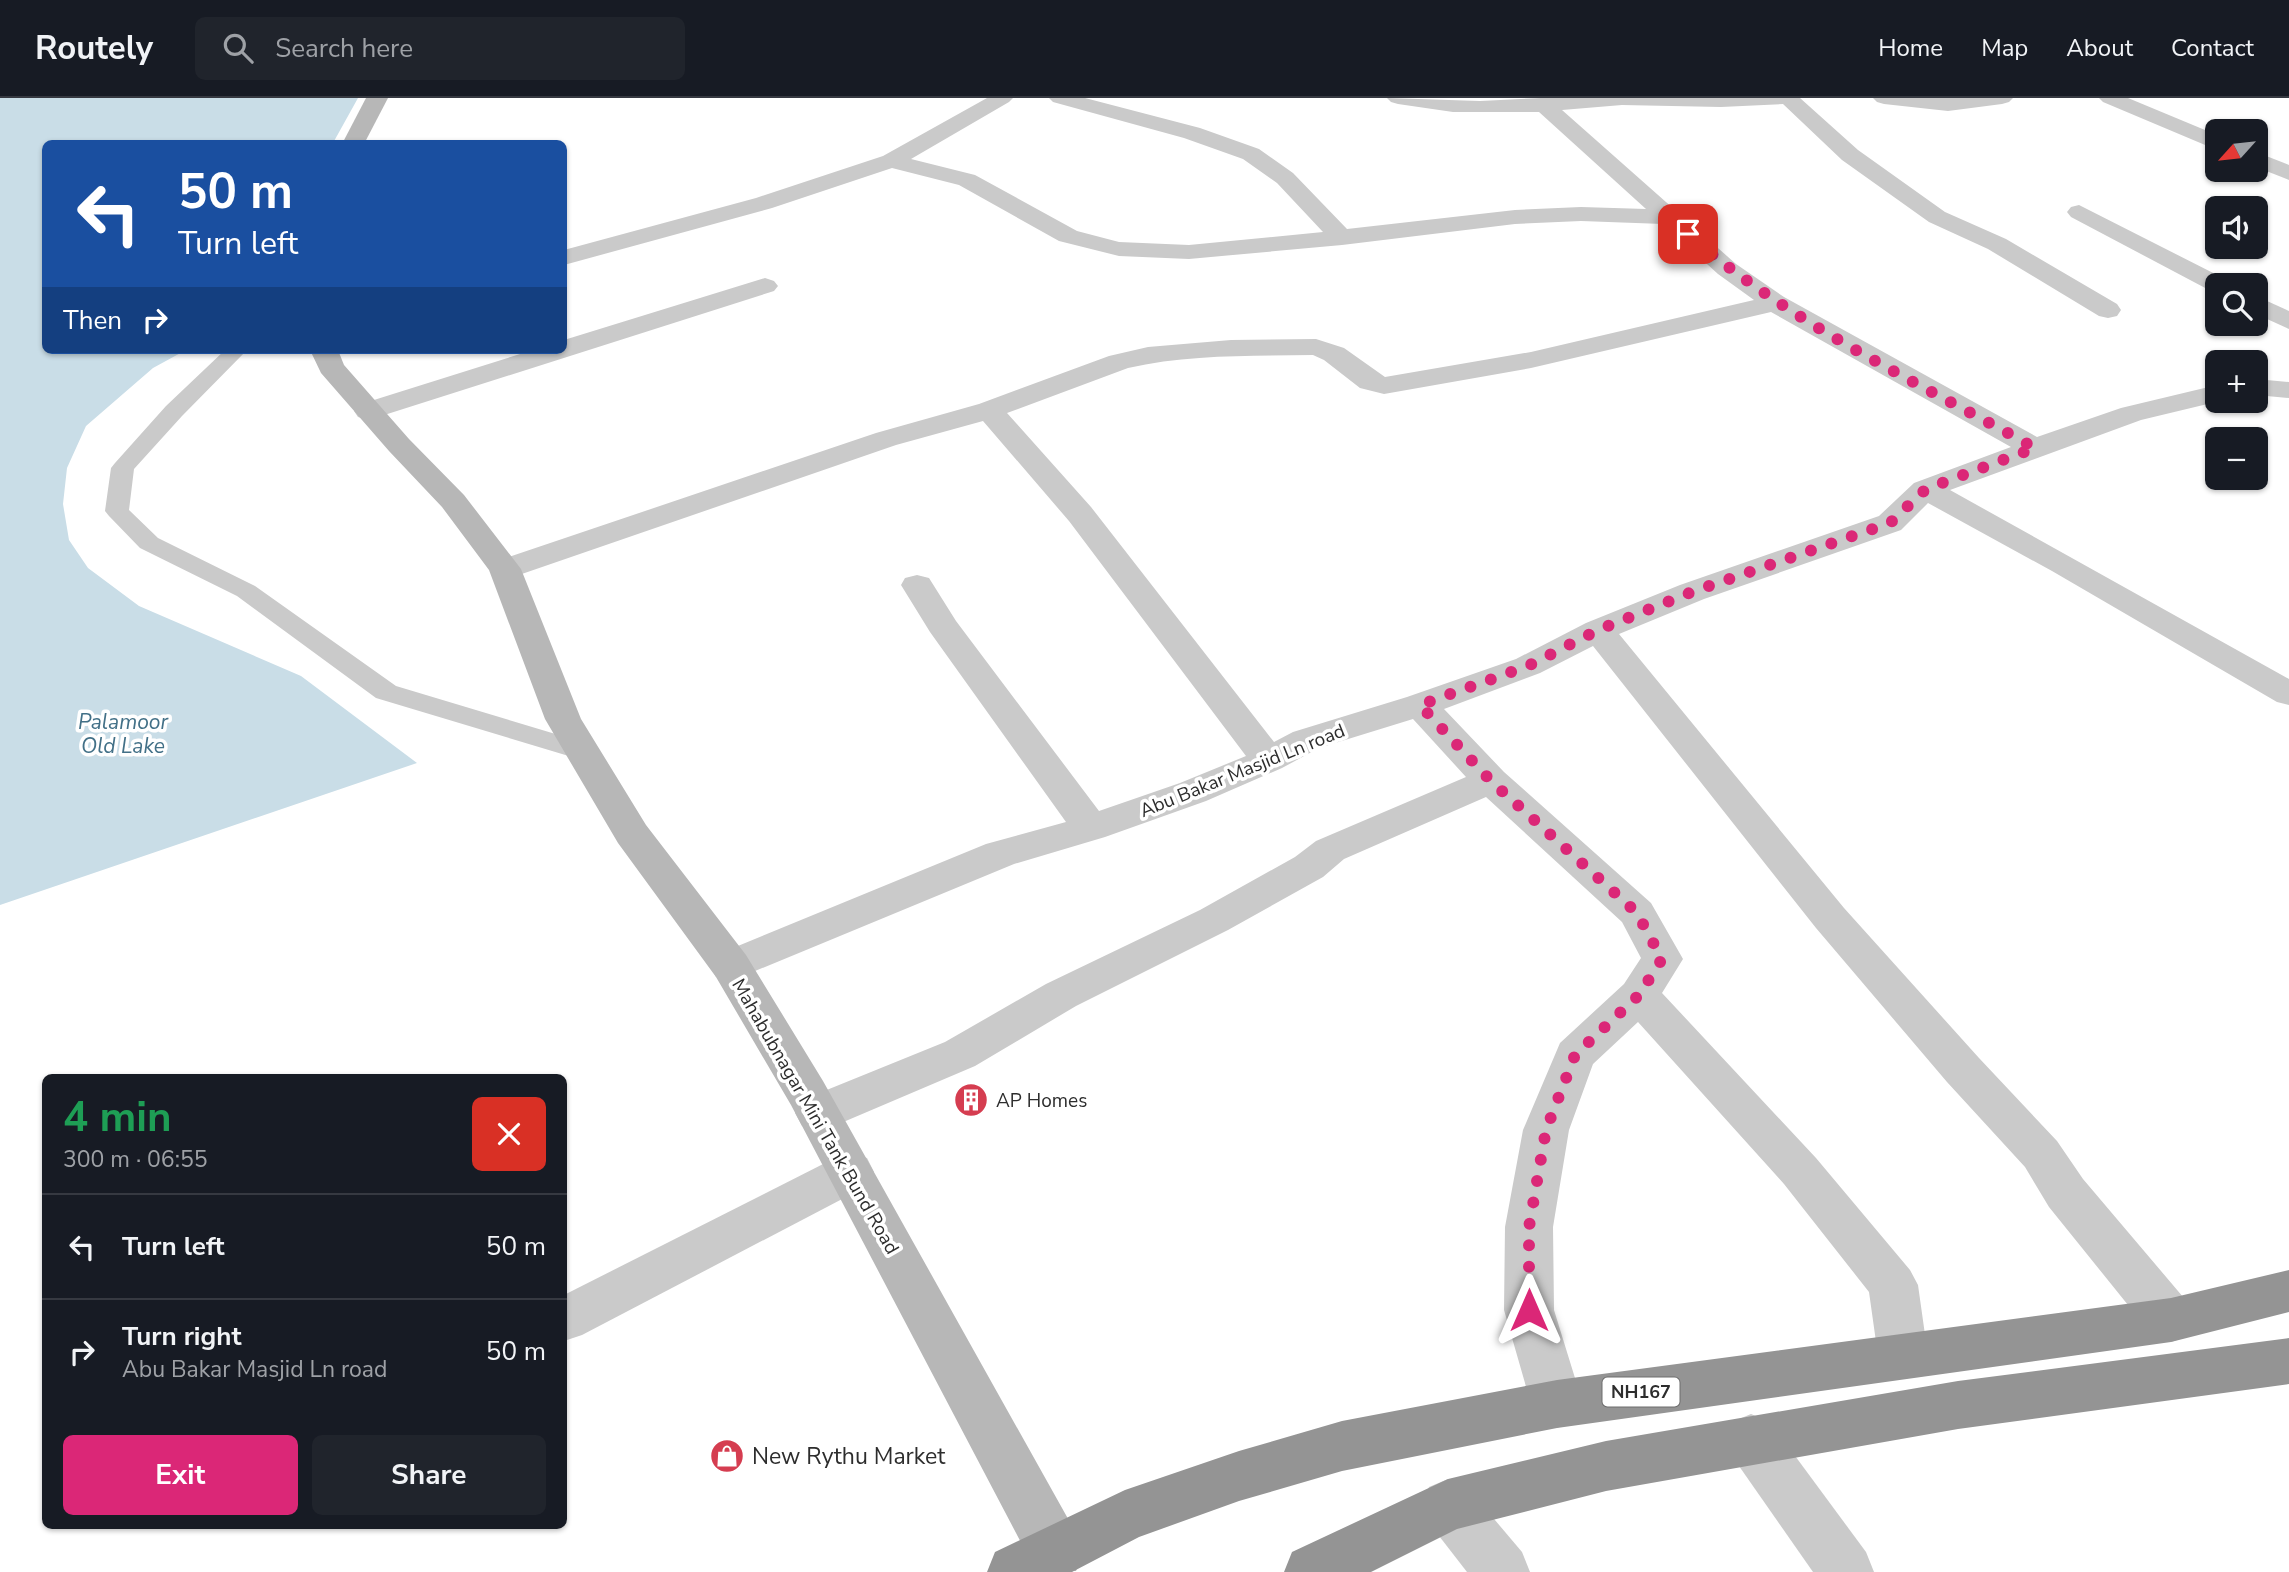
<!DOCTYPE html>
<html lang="en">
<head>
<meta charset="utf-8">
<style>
  :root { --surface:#171b24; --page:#20242c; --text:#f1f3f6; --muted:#9ea1a6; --line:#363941; --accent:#db2777 }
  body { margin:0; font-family:"Nunito Sans",sans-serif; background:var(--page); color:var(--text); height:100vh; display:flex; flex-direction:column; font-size:26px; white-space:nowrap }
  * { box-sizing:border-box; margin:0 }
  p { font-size:23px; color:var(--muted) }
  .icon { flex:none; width:38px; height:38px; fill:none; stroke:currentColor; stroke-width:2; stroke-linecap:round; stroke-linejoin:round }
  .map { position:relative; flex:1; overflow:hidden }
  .sheet { position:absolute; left:42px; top:976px; width:525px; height:455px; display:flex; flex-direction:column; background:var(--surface); border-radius:10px; box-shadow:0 2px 5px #0004 }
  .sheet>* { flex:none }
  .banner { position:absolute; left:42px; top:42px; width:525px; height:214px; border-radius:10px; box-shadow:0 2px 5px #0004; background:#1a4fa0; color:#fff; overflow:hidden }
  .needle { width:46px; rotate:243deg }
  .tools { position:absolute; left:2205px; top:21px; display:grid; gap:14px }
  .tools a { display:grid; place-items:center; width:63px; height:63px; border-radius:10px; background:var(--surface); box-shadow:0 2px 5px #0004; font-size:35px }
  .pin { position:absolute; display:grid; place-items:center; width:60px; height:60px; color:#fff; margin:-30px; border-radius:14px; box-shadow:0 4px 10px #0006 }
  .me { position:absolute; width:77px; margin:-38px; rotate:0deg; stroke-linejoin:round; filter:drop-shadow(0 0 5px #0008) }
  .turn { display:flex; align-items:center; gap:24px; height:147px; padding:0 21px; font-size:32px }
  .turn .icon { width:91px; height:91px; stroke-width:2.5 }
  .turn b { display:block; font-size:49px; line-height:60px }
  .then { display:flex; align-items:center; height:66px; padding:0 21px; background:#0003; gap:14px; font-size:26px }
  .round { display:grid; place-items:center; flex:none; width:74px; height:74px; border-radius:10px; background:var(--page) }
  .summary { display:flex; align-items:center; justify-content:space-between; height:119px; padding:0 21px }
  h1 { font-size:42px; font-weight:700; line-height:52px; color:#1e9e55 }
  .cta { display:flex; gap:14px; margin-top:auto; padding:14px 21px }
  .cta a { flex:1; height:80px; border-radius:10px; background:var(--accent); color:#fff; font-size:28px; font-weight:700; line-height:80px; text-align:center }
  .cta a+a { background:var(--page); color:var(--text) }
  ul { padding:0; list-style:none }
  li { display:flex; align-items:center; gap:21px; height:105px; padding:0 21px; border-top:2px solid var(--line) }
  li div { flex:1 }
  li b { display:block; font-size:26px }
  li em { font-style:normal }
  header { display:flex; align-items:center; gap:42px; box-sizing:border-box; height:98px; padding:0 35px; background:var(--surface); border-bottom:2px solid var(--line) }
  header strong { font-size:33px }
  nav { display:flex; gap:38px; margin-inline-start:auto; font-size:24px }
  .search { width:490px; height:63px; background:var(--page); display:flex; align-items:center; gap:18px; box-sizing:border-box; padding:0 24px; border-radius:10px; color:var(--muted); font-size:26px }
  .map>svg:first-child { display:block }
</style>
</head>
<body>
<header>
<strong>Routely</strong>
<div class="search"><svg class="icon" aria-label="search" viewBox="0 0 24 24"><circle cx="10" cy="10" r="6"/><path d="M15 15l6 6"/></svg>Search here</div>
<nav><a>Home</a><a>Map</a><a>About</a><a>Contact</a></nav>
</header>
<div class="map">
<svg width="2289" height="1474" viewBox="0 0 2289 1474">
  <rect width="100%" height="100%" fill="#fff"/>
  <path fill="#c9dde7" d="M0,0H358L333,45L46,46V252H186L153,270L86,328L67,370L63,406L69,442L88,470L139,508L301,578L417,665L0,807Z"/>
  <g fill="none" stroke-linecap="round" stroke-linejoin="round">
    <path fill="#cacaca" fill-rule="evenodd" d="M225,252H247L182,318L134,371L129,412L158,440L255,488L396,588L592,647L596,653L592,659L582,662L572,659L376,600L237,498L140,450L109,418L105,413L111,370L115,365L166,308Z"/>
    <g fill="#cacaca" fill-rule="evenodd">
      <path d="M987,0H1013L1009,4L911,61L975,77L1077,133L1119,144L1189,147L1323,134L1277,85L1243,61L1184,40L1053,4L1049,0H1085L1200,30L1259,51L1293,75L1347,131L1515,112L1581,109L1646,111L1539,14H1453L1398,6L1391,4L1387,0L1480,3L1541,0H1800L1858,52L1945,114L2006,141L2117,206L2121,212L2117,218L2108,220L2099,218L1988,151L1929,124L1842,62L1783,6L1721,9L1622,7L1562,12L1736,166L1784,199L2037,339L2121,310L2217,287V303H2220L2141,322L1950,392L2289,581V607L2277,604L2052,473L1928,405L1901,432L1704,501L1619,536L1844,810L1979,960L2057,1043L2083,1081L2189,1206L2196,1222L2189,1238L2171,1244L2153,1238L2049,1109L2025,1069L1947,984L1816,830L1593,548L1540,575L1444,611L1504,674L1651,805L1683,861L1662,895L1816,1060L1910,1172L1918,1187L1928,1258L1921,1274L1903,1281L1885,1274L1878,1258L1869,1194L1784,1086L1638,924L1593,966L1569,1032L1553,1129L1554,1212L1583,1306L1575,1323L1557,1330L1539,1323L1531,1306L1504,1212L1505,1129L1523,1032L1560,945L1624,886L1641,860L1622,824L1486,699L1344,761L1323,779L1228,832L1076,908L975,968L834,1028L818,1033L802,1028L795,1015L802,1002L945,944L1046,886L1200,812L1295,759L1316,743L1466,679L1413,621L1319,650L1282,670L1206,703L1105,739L1014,766L731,883L716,879L710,868L716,857L986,746L1066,724L930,534L901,487L905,480L917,477L929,480L956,523L1099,713L1180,685L1246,658L1069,423L983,323L896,347L516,478L505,481L494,478L489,471L494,464L876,335L979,306L1109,258L1148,249L1231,242L1316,241L1344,250L1385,279L1531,254L1754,202L1718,176L1663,126L1581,123L1515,126L1342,147L1189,161L1119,158L1059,143L959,87L892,70L772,110L564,167V152L756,100L883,58ZM1771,214L2011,349L1914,385L1879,418L1680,487L1586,525L1516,561L1407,599L1293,634L1274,644L1091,409L1007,315L1128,270C1188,256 1252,258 1313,257L1324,262L1360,290L1384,296L1531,270Z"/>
      <path d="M1873,0H2013L2009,4L2002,6L1948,13L1884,6L1877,4Z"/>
      <path d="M2099,0H2128L2217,37V52L2103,4Z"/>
      <path d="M2256,54L2289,67V82L2256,69Z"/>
      <path d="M2079,107L2227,182L2231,187H2217V194L2209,192L2071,119L2067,114L2071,109Z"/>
      <path d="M765,180L774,183L778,188L774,193L378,319L368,322L358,319L354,313L358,307L533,252H564V242Z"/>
      <path d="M2256,198L2289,213V231L2256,216Z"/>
      <path d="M2256,281L2289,284V300L2256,297Z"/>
      <path d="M851,1055L867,1060L874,1074L867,1088L582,1237L564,1243V1197L835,1060Z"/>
      <path d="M1751,1316L1770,1324L1866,1454L1874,1474H1813L1732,1358L1725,1341L1732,1324Z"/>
      <path d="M1448,1381L1467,1389L1522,1454L1530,1474H1467L1429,1425L1421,1407L1429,1389Z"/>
    </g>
    <g fill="#b7b7b7" fill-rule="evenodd">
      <path d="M366,0H388L364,46H342Z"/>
      <path d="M310,252H338L344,267L409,341L464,397L521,471L581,621L646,727L746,857L823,983L1076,1435L1084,1454L1076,1473H1036L791,1007L716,879L618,745L545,621L489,472L442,409L389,353L321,275Z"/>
    </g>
    <g fill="#949494" fill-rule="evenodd">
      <path d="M2289,1172V1214L2171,1244L1557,1330L1342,1373L1239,1403L1139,1439L1072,1474H987L995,1454L1125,1392L1239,1353L1342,1323L1557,1282L2171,1200Z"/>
      <path d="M2289,1240V1286L1958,1331L1606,1393L1457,1431L1371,1474H1284L1292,1454L1448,1381L1606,1343L1958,1283Z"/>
    </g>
  </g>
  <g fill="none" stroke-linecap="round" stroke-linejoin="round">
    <path stroke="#db2777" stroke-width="12" stroke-dasharray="0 21.6" d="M1529,1212V1129L1546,1032L1575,957L1639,897L1662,861L1637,815L1491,683L1420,607L1528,568L1598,532L1692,494L1890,425L1926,391L2035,350C1917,284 1791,226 1688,136"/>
  </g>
  <defs>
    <g id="building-disc" transform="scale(1.75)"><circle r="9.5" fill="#d53d50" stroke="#fff"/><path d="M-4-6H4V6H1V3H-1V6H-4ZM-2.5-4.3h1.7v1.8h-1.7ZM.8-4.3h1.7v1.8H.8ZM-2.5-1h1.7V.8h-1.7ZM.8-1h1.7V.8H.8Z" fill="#fff"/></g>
    <g id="shop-disc" transform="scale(1.75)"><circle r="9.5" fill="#d53d50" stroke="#fff"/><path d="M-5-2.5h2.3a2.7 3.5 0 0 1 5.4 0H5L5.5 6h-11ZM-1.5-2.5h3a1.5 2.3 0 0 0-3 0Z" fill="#fff"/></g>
  </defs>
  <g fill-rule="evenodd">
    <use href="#building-disc" x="971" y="1002"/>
    <use href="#shop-disc" x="727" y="1358"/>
  </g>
  <g text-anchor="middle" stroke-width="7" stroke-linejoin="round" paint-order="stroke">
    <rect fill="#fff" stroke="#6c6c6c" stroke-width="2" x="1602.5" y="1279.5" width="77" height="29" rx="5"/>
    <g font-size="18" font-weight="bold" fill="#2d2d2d">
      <text x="1641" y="1300">NH167</text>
    </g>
    <g font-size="19" fill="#2d2d2d" stroke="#fff">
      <text transform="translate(1242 672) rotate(-22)" y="7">Abu Bakar Masjid Ln road</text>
      <text transform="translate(816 1018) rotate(60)" y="7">Mahabubnagar Mini Tank Bund Road</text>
    </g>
    <g font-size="19" fill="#2d2d2d" stroke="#fff" text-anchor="start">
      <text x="996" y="1009">AP Homes</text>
    </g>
    <g font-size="21" font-style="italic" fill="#427087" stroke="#fff">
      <text x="123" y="631">Palamoor<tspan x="123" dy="24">Old Lake</tspan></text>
    </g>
    <g font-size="23" fill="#2d2d2d" stroke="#fff" text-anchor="start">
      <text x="752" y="1366">New Rythu Market</text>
    </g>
  </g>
</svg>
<div class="tools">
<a><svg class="needle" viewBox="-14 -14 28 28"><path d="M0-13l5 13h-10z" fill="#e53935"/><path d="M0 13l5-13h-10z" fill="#9ea1a6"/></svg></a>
<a><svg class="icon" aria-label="sound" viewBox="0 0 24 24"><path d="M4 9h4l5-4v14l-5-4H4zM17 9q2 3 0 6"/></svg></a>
<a><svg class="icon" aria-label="search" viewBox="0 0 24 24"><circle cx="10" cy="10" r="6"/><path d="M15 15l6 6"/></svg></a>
<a>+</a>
<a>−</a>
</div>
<div class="pin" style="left:1688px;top:136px;background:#d93025"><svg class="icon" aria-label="arrive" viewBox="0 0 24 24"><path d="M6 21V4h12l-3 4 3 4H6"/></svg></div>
<svg class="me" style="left:1529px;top:1212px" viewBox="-20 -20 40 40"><path d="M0-17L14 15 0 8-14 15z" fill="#db2777" stroke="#fff" stroke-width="4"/></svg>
<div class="banner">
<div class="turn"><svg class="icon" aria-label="left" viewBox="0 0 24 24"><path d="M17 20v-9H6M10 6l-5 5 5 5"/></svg><div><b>50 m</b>Turn left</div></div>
<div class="then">Then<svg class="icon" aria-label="right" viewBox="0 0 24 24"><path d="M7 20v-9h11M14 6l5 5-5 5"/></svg></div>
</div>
<section class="sheet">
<div class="summary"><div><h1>4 min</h1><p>300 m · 06:55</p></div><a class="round" style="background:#d93025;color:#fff"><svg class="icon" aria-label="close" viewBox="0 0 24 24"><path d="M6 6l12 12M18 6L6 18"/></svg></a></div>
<ul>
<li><svg class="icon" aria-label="left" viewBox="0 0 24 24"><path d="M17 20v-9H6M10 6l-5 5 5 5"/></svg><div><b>Turn left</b></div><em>50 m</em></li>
<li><svg class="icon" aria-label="right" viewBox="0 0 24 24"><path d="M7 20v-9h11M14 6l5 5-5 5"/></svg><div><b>Turn right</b><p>Abu Bakar Masjid Ln road</p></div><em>50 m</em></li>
</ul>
<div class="cta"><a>Exit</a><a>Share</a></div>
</section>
</div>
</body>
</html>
